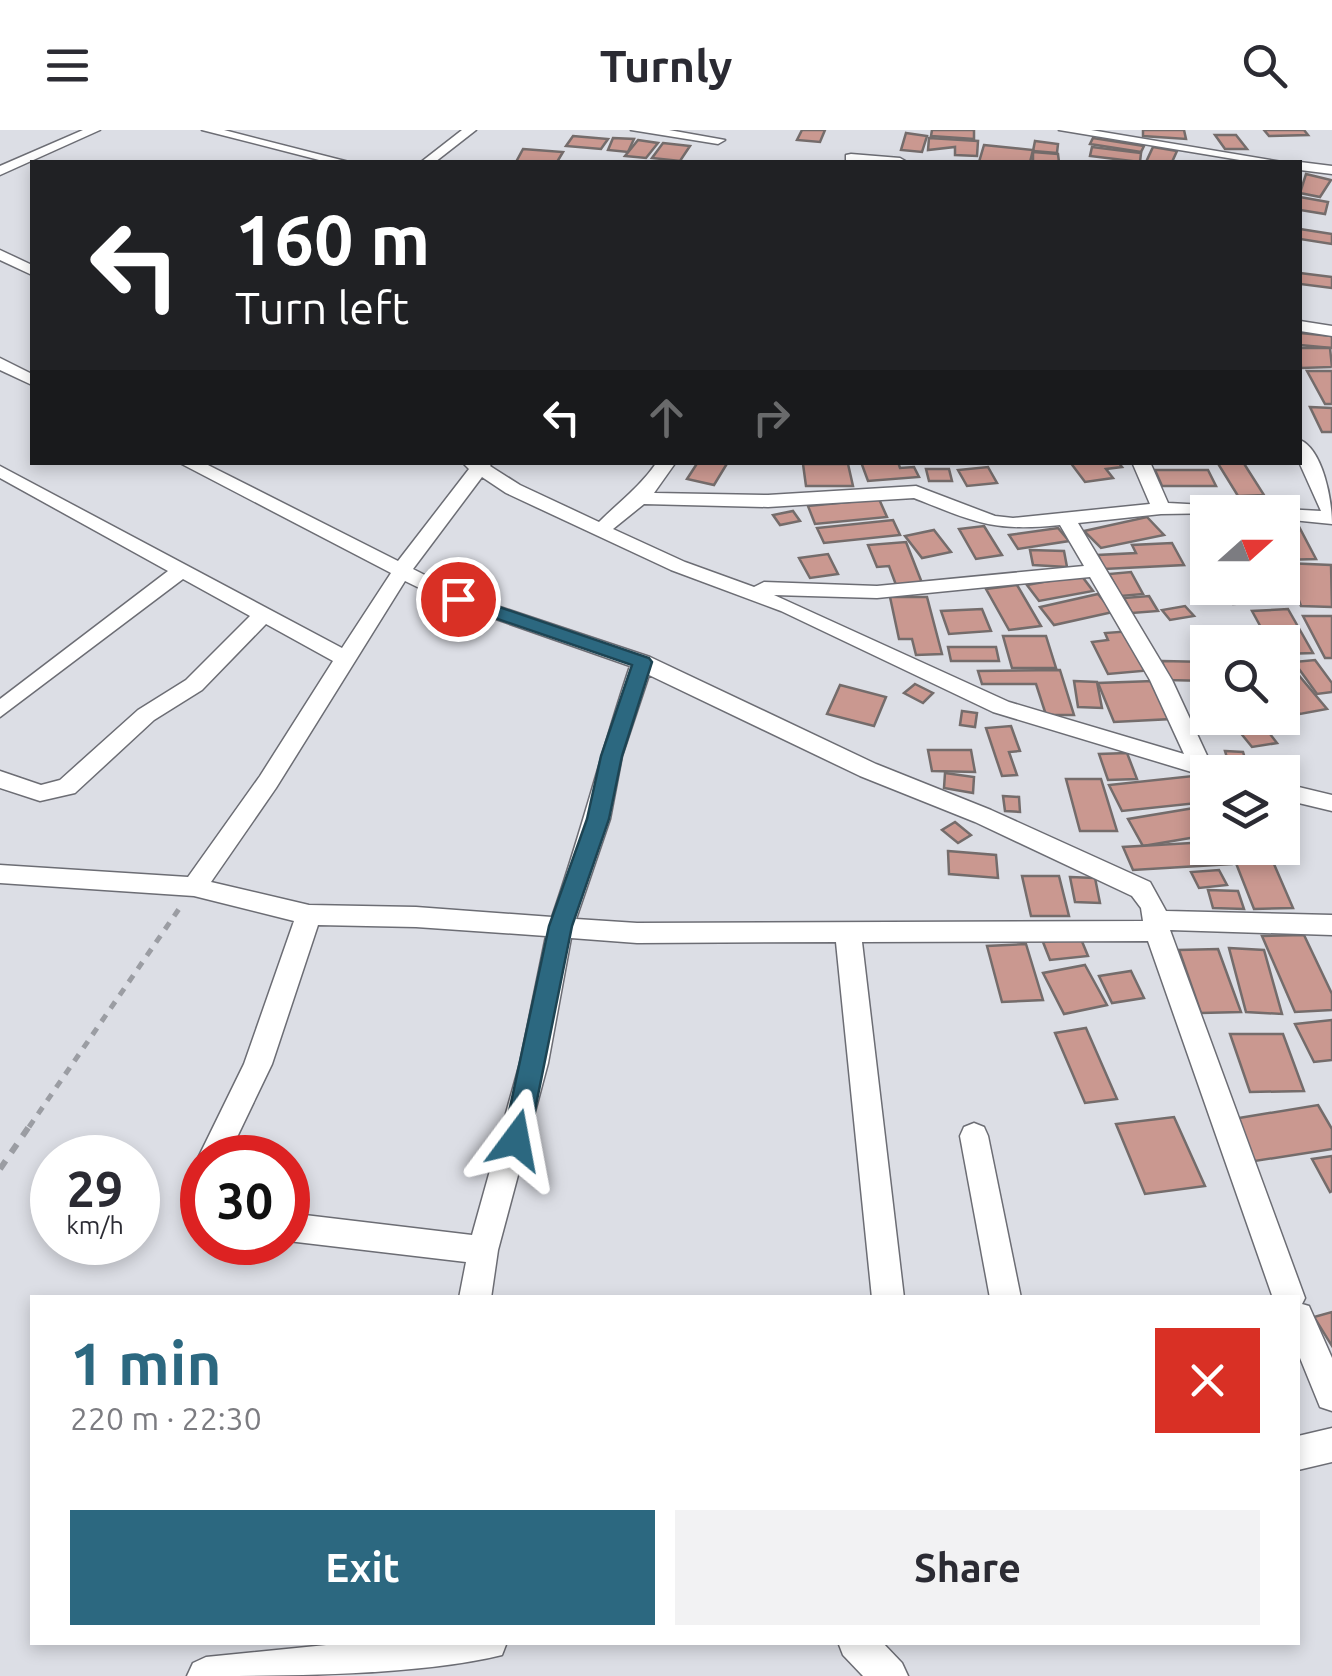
<!DOCTYPE html>
<html lang="en">
<head>
<meta charset="utf-8">
<style>
  :root { --surface:#fff; --page:#f2f2f3; --text:#2b2b33; --muted:#7c7c81; --accent:#2c6880 }
  body { margin:0; font-family:Ubuntu,sans-serif; background:var(--page); color:var(--text); height:100vh; display:flex; flex-direction:column; font-size:38px; white-space:nowrap }
  * { box-sizing:border-box; margin:0 }
  p { font-size:32px; color:var(--muted) }
  .icon { flex:none; width:55px; height:55px; fill:none; stroke:currentColor; stroke-width:2; stroke-linecap:round; stroke-linejoin:round }
  .map { position:relative; flex:1; overflow:hidden }
  .sheet { position:absolute; left:30px; top:1165px; width:1270px; height:350px; display:flex; flex-direction:column; background:var(--surface); border-radius:0px; box-shadow:0 5px 15px #0003 }
  .sheet>* { flex:none }
  .hud { position:absolute; left:30px; top:30px; width:1272px; height:305px; border-radius:0px; box-shadow:0 5px 15px #0003; background:#202124; color:#fff; overflow:hidden }
  .needle { width:65px; rotate:69deg }
  .tools { position:absolute; left:1190px; top:365px; display:grid; gap:20px }
  .tools a { display:grid; place-items:center; width:110px; height:110px; border-radius:0px; background:var(--surface); box-shadow:0 5px 15px #0003; font-size:50px }
  .speed { position:absolute; left:30px; top:1005px; display:flex; gap:20px; font-size:50px; font-weight:700; text-align:center }
  .speed>* { display:grid; place-content:center; width:130px; height:130px; border-radius:50%; background:var(--surface); box-shadow:0 5px 15px #0003; line-height:1 }
  .speed small { font-size:25px; font-weight:400 }
  .speed .limit { border:15px solid #d22; background:#fff; color:#111 }
  .pin { position:absolute; display:grid; place-items:center; width:85px; height:85px; color:#fff; margin:-42px; border:5px solid #fff; border-radius:50%; box-shadow:0 2px 10px #0007 }
  .me { position:absolute; width:110px; margin:-55px; rotate:13deg; stroke-linejoin:round; filter:drop-shadow(0 0 8px #0008) }
  .turn { display:flex; align-items:center; gap:35px; height:210px; padding:0 40px; font-size:45px }
  .turn .icon { width:130px; height:130px; stroke-width:2.5 }
  .turn b { display:block; font-size:70px; line-height:85px }
  .lanes { display:flex; align-items:center; height:95px; padding:0 40px; background:#0003; justify-content:center; gap:50px; direction:ltr }
  .lanes .off { opacity:.35 }
  .round { display:grid; place-items:center; flex:none; width:105px; height:105px; border-radius:0px; background:var(--page) }
  .overview { display:flex; align-items:center; justify-content:space-between; height:170px; padding:0 40px }
  h1 { font-size:60px; font-weight:700; line-height:75px; color:var(--accent) }
  .button { display:flex; gap:20px; margin-top:auto; padding:20px 40px }
  .button a { flex:1; height:115px; border-radius:0px; background:var(--accent); color:#fff; font-size:40px; font-weight:700; line-height:115px; text-align:center }
  .button a+a { background:var(--page); color:var(--text) }
  header { display:flex; justify-content:space-between; align-items:center; height:130px; padding:0 40px; background:var(--surface); font-size:45px; font-weight:700 }
  .map>svg:first-child { display:block }
</style>
</head>
<body>
<header><svg class="icon" aria-label="menu" viewBox="0 0 24 24"><path d="M4 6h16M4 12h16M4 18h16"/></svg>Turnly<svg class="icon" aria-label="search" viewBox="0 0 24 24"><circle cx="10" cy="10" r="6"/><path d="M15 15l6 6"/></svg></header>
<div class="map">
<svg width="1332" height="1546" viewBox="0 0 1332 1546">
  <rect width="100%" height="100%" fill="#dcdee5"/>
  <g fill="#ca9890" stroke="#746c6b" stroke-width="2.5">
    <path d="M802,0H825L820,12L797,10Z"/>
    <path d="M932,0H974V9L931,6Z"/>
    <path d="M1143,0H1184L1186,9L1143,6Z"/>
    <path d="M1264,0H1304L1308,5L1269,6Z"/>
    <path d="M906,3L927,6L922,22L901,20Z"/>
    <path d="M1215,5H1236L1247,19H1225Z"/>
    <path d="M573,6L608,9L601,19L566,16Z"/>
    <path d="M613,8L634,9L628,22L608,20Z"/>
    <path d="M929,8L978,11L977,26L955,25V17L928,20Z"/>
    <path d="M1093,8L1144,16L1141,22L1090,14Z"/>
    <path d="M638,10L658,13L646,28L625,26Z"/>
    <path d="M1035,11L1058,14L1057,23L1033,21Z"/>
    <path d="M663,13L690,16L680,31L652,28Z"/>
    <path d="M984,15L1033,20L1030,32H979Z"/>
    <path d="M1092,17L1141,23L1140,32L1090,26Z"/>
    <path d="M1153,17L1177,21L1172,32H1146Z"/>
    <path d="M523,19L563,22L557,32H516Z"/>
    <path d="M1033,22L1058,24L1059,32H1033Z"/>
    <path d="M1306,44L1331,50L1320,67L1300,63Z"/>
    <path d="M1300,67L1328,72L1325,84L1300,80Z"/>
    <path d="M1300,99L1332,104V114L1300,109Z"/>
    <path d="M1300,143L1332,147V158L1300,154Z"/>
    <path d="M1300,203L1332,206V218L1300,215Z"/>
    <path d="M1300,218H1330L1332,237L1301,238Z"/>
    <path d="M1307,241H1332V274H1325Z"/>
    <path d="M1310,277L1332,278V302H1322Z"/>
    <path d="M698,332H728L714,355L687,349Z"/>
    <path d="M861,332H898L900,338L914,337L919,347L868,351Z"/>
    <path d="M1070,332H1118L1122,337L1106,339L1113,348L1085,352Z"/>
    <path d="M1217,332H1243L1264,365L1238,366Z"/>
    <path d="M803,334H848L853,356H806Z"/>
    <path d="M988,337L997,353L967,356L958,340Z"/>
    <path d="M926,339H949L952,351H929Z"/>
    <path d="M1155,340H1208L1216,356H1162Z"/>
    <path d="M879,369L887,387L815,394L808,376Z"/>
    <path d="M793,381L800,391L780,395L773,385Z"/>
    <path d="M1147,387L1164,405L1101,418L1084,401Z"/>
    <path d="M1282,389H1295L1316,429L1282,430Z"/>
    <path d="M893,390L900,405L824,413L817,398Z"/>
    <path d="M984,396L1002,425L976,429L959,399Z"/>
    <path d="M1058,398L1069,411L1018,419L1009,405Z"/>
    <path d="M934,400L951,422L922,428L905,406Z"/>
    <path d="M906,412L922,453L896,455L889,436L877,437L868,415Z"/>
    <path d="M1172,413L1184,435L1104,439L1098,425L1136,423L1132,415Z"/>
    <path d="M1030,420L1064,421L1067,437L1033,435Z"/>
    <path d="M828,424L838,444L810,448L799,428Z"/>
    <path d="M1285,433L1331,435L1332,477L1301,476Z"/>
    <path d="M1194,437L1208,438V458H1217L1220,464H1204Z"/>
    <path d="M1131,442L1143,464L1121,466L1109,444Z"/>
    <path d="M1081,445L1093,461L1039,471L1027,455Z"/>
    <path d="M1017,455L1041,496L1009,500L986,459Z"/>
    <path d="M1224,458H1277L1285,471L1233,474Z"/>
    <path d="M1098,464L1113,482L1054,495L1040,477Z"/>
    <path d="M1149,466L1158,481L1132,483L1124,468Z"/>
    <path d="M890,467H927L942,524L916,525L912,509H899Z"/>
    <path d="M1185,476L1194,486L1170,490L1162,480Z"/>
    <path d="M982,479L991,501L949,504L941,481Z"/>
    <path d="M1288,479L1313,523L1282,524V512H1269L1252,481Z"/>
    <path d="M1303,486H1332V528H1325Z"/>
    <path d="M1132,501L1153,540L1108,544L1092,512L1108,510L1105,503Z"/>
    <path d="M1003,506H1046L1056,538H1012Z"/>
    <path d="M948,517H996L999,531H951Z"/>
    <path d="M1286,530L1327,579L1300,584L1282,563V531Z"/>
    <path d="M1315,530L1332,553V562L1317,564L1294,532Z"/>
    <path d="M1162,531L1208,532V551L1168,550Z"/>
    <path d="M1060,540L1074,585H1046L1036,554H982L978,541Z"/>
    <path d="M1074,551L1097,552L1102,578L1078,577Z"/>
    <path d="M1153,551L1171,589L1114,592L1098,553Z"/>
    <path d="M915,554L933,563L923,573L904,563Z"/>
    <path d="M840,555L886,567L874,596L827,584Z"/>
    <path d="M962,581L977,583L975,597L960,595Z"/>
    <path d="M1260,591L1277,613L1252,617L1235,596Z"/>
    <path d="M1011,596L1020,621L1009,622L1017,645L1002,646L986,598Z"/>
    <path d="M928,620H971L975,642L932,641Z"/>
    <path d="M1225,621L1243,622L1247,635L1229,634Z"/>
    <path d="M1127,623L1137,649L1108,650L1099,624Z"/>
    <path d="M945,643L974,647L973,663L944,658Z"/>
    <path d="M1193,646L1207,672L1122,681L1109,655Z"/>
    <path d="M1066,649H1101L1117,701H1080Z"/>
    <path d="M1003,666L1019,667L1020,682L1005,681Z"/>
    <path d="M1206,676L1208,705L1143,716L1128,689Z"/>
    <path d="M955,692L971,705L958,713L942,700Z"/>
    <path d="M1208,712V718H1223L1231,734L1133,740L1123,717Z"/>
    <path d="M1230,718H1267L1293,778L1254,779Z"/>
    <path d="M948,721L996,725L998,748L949,744Z"/>
    <path d="M1219,740L1227,755L1199,758L1191,742Z"/>
    <path d="M1022,746H1059L1069,786H1031Z"/>
    <path d="M1070,747L1095,748L1100,773L1075,772Z"/>
    <path d="M1208,760L1238,761L1244,779L1213,778Z"/>
    <path d="M1304,805L1332,864V880L1295,882L1262,806Z"/>
    <path d="M1081,809L1088,826L1050,830L1043,812Z"/>
    <path d="M1026,814L1043,870L1002,872L987,816Z"/>
    <path d="M1229,818L1264,820L1282,884L1246,882Z"/>
    <path d="M1218,819L1241,882L1201,883L1179,820Z"/>
    <path d="M1085,835L1107,875L1064,884L1043,843Z"/>
    <path d="M1131,841L1144,868L1112,873L1099,846Z"/>
    <path d="M1332,890V930L1314,932L1295,894Z"/>
    <path d="M1086,898L1117,969L1085,973L1055,903Z"/>
    <path d="M1230,904H1283L1304,961L1250,962Z"/>
    <path d="M1318,975L1332,999V1019L1255,1031L1233,989Z"/>
    <path d="M1174,987L1205,1056L1145,1064L1116,994Z"/>
    <path d="M1332,1026V1061L1330,1062L1312,1029Z"/>
    <path d="M1332,1182V1216L1314,1187Z"/>
  </g>
  <g fill="none" stroke-linecap="round" stroke-linejoin="round">
    <g stroke="#6c6d74" stroke-width="3">
      <g id="minor">
        <path d="M83,0H100L0,45V36Z"/>
        <path d="M202,0H224L349,32H327Z"/>
        <path d="M462,0H476L435,32H421Z"/>
        <path d="M631,0H669L725,10L718,14Z"/>
        <path d="M1059,0H1091L1282,32H1252Z"/>
        <path d="M851,24L900,28L907,32L846,31V25Z"/>
        <path d="M1298,32H1300L1332,36V44L1300,40Z"/>
        <path d="M0,120L32,135V145L0,130Z"/>
        <path d="M1300,191L1332,196V206L1300,201Z"/>
        <path d="M0,228L32,244V255L0,240Z"/>
        <path d="M1300,310C1323,320 1332,370 1332,394L1282,389V382L1161,384L1078,393L1172,550L1210,632L1225,636L1228,642H1208V647L993,582L781,481L671,440L506,363L482,347L413,439L464,465L650,527L876,634L991,680L1150,752L1166,781L1332,785V805L1170,800L1305,1168L1302,1174L1309,1176L1332,1228V1281L1320,1277L1298,1223V1168H1273L1148,811L862,812L904,1168H872L836,812L637,813L571,808L548,933L498,1120L491,1168H459L466,1132L288,1111V1083L472,1105L520,933L546,806L416,797L318,795L272,934L227,1028H202V1090L191,1086L184,1056L192,1039L201,1035L198,1028L244,934L294,791L194,766L0,753V735L188,747L260,646L333,531L266,494L202,560L154,590L75,663L40,671L0,658V641L41,655L60,650L138,580L186,550L250,486L183,449L0,587V569L168,441L0,348V336L342,518L391,443L178,332H202L398,431L469,339L462,332H493L490,336L520,355L599,392C620,371 640,357 657,332H676L654,363L768,365L916,356L995,386L1013,388L1150,374L1132,332H1150L1168,373L1321,381L1299,332ZM914,368C975,392 992,402 1060,395L1084,436L877,456L764,452L754,457L685,432L613,399L644,374L768,377ZM1090,447L1150,550L1184,624L1009,572L774,465L877,468ZM405,451L450,473L630,536C602,619 581,704 552,787L416,777L309,775L211,752L276,658ZM649,545L860,646L975,692L1132,766L1141,778L1143,791L637,793L576,789L610,689L622,626Z"/>
        <path d="M1282,653L1332,665V681L1282,669Z"/>
        <path d="M974,993L984,997L988,1006L1021,1168H990L960,1006L964,997Z"/>
        <path d="M1332,1298V1332L1298,1340V1306Z"/>
        <path d="M356,1512H507L502,1525C417,1546 280,1546 187,1546L193,1533L206,1527Z"/>
        <path d="M838,1512H882L902,1533L908,1546H863L843,1525Z"/>
      </g>
    </g>
    <path stroke="#9b9da3" stroke-width="5" stroke-dasharray="8 8" stroke-linecap="butt" d="M29,997L181,776"/>
    <path stroke="#9b9da3" stroke-width="6" stroke-dasharray="10 10" stroke-linecap="butt" d="M0,1039L30,995"/>
    <use href="#minor" fill="#fff" fill-rule="evenodd"/>
  </g>
  <path fill="#2c6880" stroke="#1d4453" stroke-width="2.5" d="M458,463L649,528L652,532L622,626L609,689L572,796L529,1010L525,1018L516,1021L507,1018L503,1010L549,796L587,689L601,626L632,535L451,473V465Z"/>
</svg>
<div class="tools">
<a><svg class="needle" viewBox="-14 -14 28 28"><path d="M0-13l5 13h-10z" fill="#e53935"/><path d="M0 13l5-13h-10z" fill="#7c7c81"/></svg></a>
<a><svg class="icon" aria-label="search" viewBox="0 0 24 24"><circle cx="10" cy="10" r="6"/><path d="M15 15l6 6"/></svg></a>
<a><svg class="icon" aria-label="layers" viewBox="0 0 24 24"><path d="M12 4l9 5-9 5-9-5zM3 14l9 5 9-5"/></svg></a>
</div>
<div class="speed"><div>29<small>km/h</small></div><div class="limit">30</div></div>
<div class="pin" style="left:458px;top:469px;background:#d93025"><svg class="icon" aria-label="arrive" viewBox="0 0 24 24"><path d="M6 21V4h12l-3 4 3 4H6"/></svg></div>
<svg class="me" style="left:516px;top:1010px" viewBox="-20 -20 40 40"><path d="M0-17L14 15 0 8-14 15z" fill="#2c6880" stroke="#fff" stroke-width="4"/></svg>
<div class="hud">
<div class="turn"><svg class="icon" aria-label="left" viewBox="0 0 24 24"><path d="M17 20v-9H6M10 6l-5 5 5 5"/></svg><div><b>160 m</b>Turn left</div></div>
<div class="lanes"><svg class="icon" aria-label="left" viewBox="0 0 24 24"><path d="M17 20v-9H6M10 6l-5 5 5 5"/></svg><svg class="icon off" aria-label="ahead" viewBox="0 0 24 24"><path d="M12 20V5M6 11l6-6 6 6"/></svg><svg class="icon off" aria-label="right" viewBox="0 0 24 24"><path d="M7 20v-9h11M14 6l5 5-5 5"/></svg></div>
</div>
<section class="sheet">
<div class="overview"><div><h1>1 min</h1><p>220 m · 22:30</p></div><a class="round" style="background:#d93025;color:#fff"><svg class="icon" aria-label="close" viewBox="0 0 24 24"><path d="M6 6l12 12M18 6L6 18"/></svg></a></div>
<div class="button"><a>Exit</a><a>Share</a></div>
</section>
</div>
</body>
</html>
